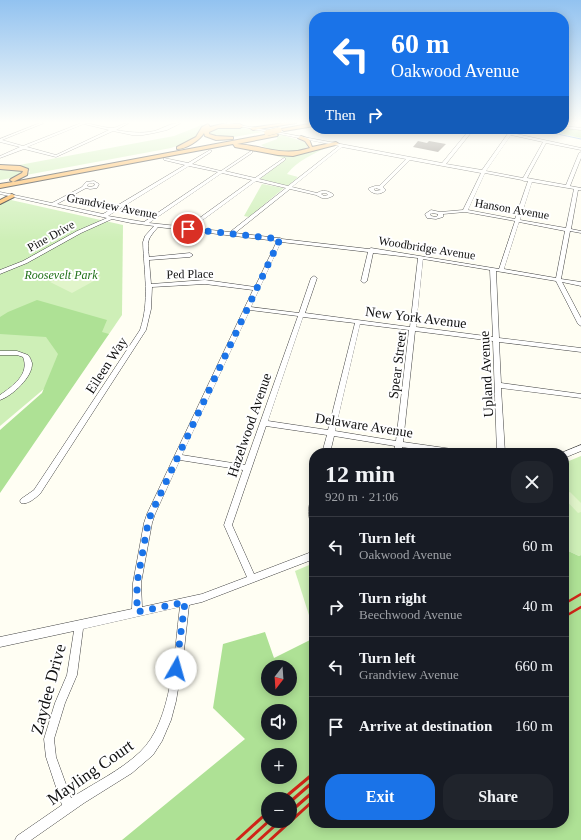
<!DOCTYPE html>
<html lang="en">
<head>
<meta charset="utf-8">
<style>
  :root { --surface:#171b24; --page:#20242c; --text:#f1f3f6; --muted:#9ea1a6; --line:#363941; --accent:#1a73e8 }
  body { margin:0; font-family:"Times New Roman",serif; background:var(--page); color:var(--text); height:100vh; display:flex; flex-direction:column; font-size:15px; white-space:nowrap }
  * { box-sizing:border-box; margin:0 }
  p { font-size:13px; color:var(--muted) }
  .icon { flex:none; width:22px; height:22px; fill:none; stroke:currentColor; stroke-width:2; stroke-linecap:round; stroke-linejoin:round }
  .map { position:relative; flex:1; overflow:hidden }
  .sheet { position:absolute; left:309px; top:448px; width:260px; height:380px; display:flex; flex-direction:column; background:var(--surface); border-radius:16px; box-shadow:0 2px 10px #0003 }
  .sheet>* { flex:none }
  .guide { position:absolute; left:309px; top:12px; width:260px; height:122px; border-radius:16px; box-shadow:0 2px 10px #0003; background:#1a73e8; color:#fff; overflow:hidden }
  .needle { width:26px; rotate:197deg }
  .buttons { position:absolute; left:261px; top:660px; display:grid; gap:8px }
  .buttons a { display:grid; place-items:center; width:36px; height:36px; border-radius:50%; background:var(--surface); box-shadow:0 2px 10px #0003; font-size:20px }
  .pin { position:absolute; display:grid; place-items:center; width:34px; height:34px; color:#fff; margin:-17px; border:2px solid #fff; border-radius:50%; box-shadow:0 1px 4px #0007 }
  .me { position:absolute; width:44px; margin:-22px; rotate:7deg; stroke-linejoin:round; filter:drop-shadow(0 0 3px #0008) }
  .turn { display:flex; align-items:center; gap:14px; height:84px; padding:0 16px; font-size:18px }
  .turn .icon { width:52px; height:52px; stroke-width:2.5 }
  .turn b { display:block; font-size:28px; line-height:34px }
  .then { display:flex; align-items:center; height:38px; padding:0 16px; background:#0003; gap:8px; font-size:15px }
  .round { display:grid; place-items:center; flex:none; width:42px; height:42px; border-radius:16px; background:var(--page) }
  .overview { display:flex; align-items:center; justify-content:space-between; height:68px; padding:0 16px }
  h1 { font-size:24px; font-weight:700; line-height:30px }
  .cta { display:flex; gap:8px; margin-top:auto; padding:8px 16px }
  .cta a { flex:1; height:46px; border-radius:16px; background:var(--accent); color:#fff; font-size:16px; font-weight:700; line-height:46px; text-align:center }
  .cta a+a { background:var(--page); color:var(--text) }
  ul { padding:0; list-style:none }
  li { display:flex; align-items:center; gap:12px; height:60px; padding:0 16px; border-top:1px solid var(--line) }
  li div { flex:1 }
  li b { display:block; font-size:15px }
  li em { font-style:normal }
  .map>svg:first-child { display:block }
</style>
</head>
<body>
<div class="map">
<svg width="581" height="840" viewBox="0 0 581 840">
  <rect width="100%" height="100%" fill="#fffef3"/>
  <g fill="#ceefb7">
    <path d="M203,123C200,140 186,143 171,148L26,175L30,172L28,168L14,166L174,136L197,127Z"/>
    <path d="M232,126L262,132L234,137H223L210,135L208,133L216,128Z"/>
    <path d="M282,135L308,143V146C297,156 273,153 261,145L277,139V136Z"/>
    <path d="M329,146C314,154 298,160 287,174L298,177L288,186L260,179L286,159L270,154H302L317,148Z"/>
    <path d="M0,168L25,170L17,177L0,180Z"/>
    <path d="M262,184L284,188L249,217L244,216Z"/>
    <path d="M11,200L123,225L122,315L109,334L0,426V204Z"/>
    <path d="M581,456V555L579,556L564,549V463Z"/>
    <path d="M314,563V631L295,571Z"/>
  </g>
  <g fill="#aee195" fill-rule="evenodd">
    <path d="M564,127L581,129V138L540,129H564Z"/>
    <path d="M37,300L107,320L102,332L109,334L0,493V430L42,393L58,354L46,337L0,334V317L8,312Z"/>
    <path d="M564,549L579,556L581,555V840H122L245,739L213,708L223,644L265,632L274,658L314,638V823H564ZM268,667H290V689H268ZM268,711H290V733H268ZM268,755H290V777H268ZM268,799H290V821H268Z"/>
  </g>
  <g fill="#e1f5ca">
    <path d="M79,272L94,274L101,277L72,293L50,282L69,273Z"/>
    <path d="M570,492L581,503V512L578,513L564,498V495Z"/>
  </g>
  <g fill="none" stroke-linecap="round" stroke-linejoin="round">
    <path stroke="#3183db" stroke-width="1" d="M534,129L581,139"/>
  </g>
  <path fill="#5a534b" d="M418,141L427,143L429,141L446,144L438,152L413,147Z"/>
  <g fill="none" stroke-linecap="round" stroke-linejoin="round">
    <g stroke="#434343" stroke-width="1">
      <g id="minor">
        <path d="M40,123H44L2,140L23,146L81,123C91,123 100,127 110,128C116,129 122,123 129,123L116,130C128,132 141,134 154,131C162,129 172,122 181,123L167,130L154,133L143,135H132L113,131L56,157L24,149L0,158V156L20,147L0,142V139ZM84,124L109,130L56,155L27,147Z"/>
        <path d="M223,123H229L442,163L470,129H474L446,164L482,170L511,129H515L512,133L581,148V150L546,143L527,178L566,185L579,153L581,152V158L570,186L581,188V190H578L571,229L581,231V233L570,231L561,279L581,282V286L562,282L581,318V326L578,324L556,281L496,271L499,338L581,348V352L499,342L501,383L581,394V398L501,388L505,453H497L493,341L415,331L403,442L459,450L462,451L463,453H441L402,447V453H394L395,446L334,436L330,453H322L327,435L266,426L232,525L254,574L314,551V559L202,602L189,605L183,659L176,701L171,720L162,741L153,755L132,773L84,803L31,840H15L17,836L62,805L46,757L44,739L55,703L67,675L74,631L0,647V637L132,609L133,583L144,523L147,514L253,290L205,284L152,287L151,309L146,330L40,494C35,498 28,505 21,503L20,501L21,499L34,490L140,330C150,301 144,272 143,242L145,236L154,226L131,223L112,219L81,233L27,263L0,274V270L23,261L77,231L107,218L0,194V192L52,203L82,187L86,182L94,181L99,184L97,188L90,189L86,188L57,204L103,214L185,165L164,160V158L188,163L210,150L212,151L211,152L192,164L221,171L251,151H252V153L225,171L255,178L284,158H285V160L259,179L288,186L339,146ZM511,135L543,142L523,178L486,171ZM342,147L406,159L379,186H375L369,188V190C374,195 381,195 386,190L383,187L410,160L481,173L463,210L440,212L431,210L425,214L427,218L436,219L443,217V214L465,212L515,221L499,269L371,248L369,249L282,239L280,238H278L235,233L290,189L316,195L322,198H328L333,196V194C328,191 323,189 317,193L292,187ZM189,166L218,172L144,222L108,216ZM222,173L252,180L187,227L149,223ZM485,173L522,180L524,181H528L515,219L468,210ZM256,181L286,188L230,232L192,228ZM532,182L574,189L566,228L520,220ZM93,183L95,184L94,186L90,187L87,186L88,184ZM376,188L381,190L375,191L374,189ZM322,193H326L328,195L324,196L321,194ZM432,213L438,214V215L436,217L431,216L430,214ZM519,222L565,231L556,278L504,269ZM158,227L277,241L255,287L205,280L151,284L149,260L190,257L193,255L190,253L149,257C147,240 147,240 158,227ZM281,242L368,252L361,281L364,283L367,281L373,253L418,258L410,327L305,313L317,278L314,276L311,278L299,313L251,307ZM423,259L490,270L493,337L416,327ZM250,310L298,316L245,465L182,455ZM303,317L355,323L328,430L268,421ZM360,324L409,330L396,441L335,431ZM180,460L243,470L224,525L247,577L202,594L142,607L141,583L152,523L155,514ZM180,607C174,651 173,721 140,752C120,771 94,783 71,798L56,757L54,739L65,703L77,675L83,629Z"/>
        <path d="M564,126L581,128V130L564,128Z"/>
        <path d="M0,351H17L28,355C30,357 31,360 32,363C33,377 12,396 0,400V395C13,386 30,374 23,357L17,355H0Z"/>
        <path d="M581,445V451L564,458V453H561Z"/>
        <path d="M314,498V525L311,524C308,516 308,507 311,499Z"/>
      </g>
    </g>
    <g stroke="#212121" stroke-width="2">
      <g id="highway">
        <path d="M284,123H296L253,130L250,128Z"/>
        <path d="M314,123V126L284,131L281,129Z"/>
        <path d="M208,124L210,127L222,124H240L243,126L240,128H218L209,132V134L216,136L233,137V139L216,140L205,136L204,133C199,141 186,149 177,149V147L196,137L202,127Z"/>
        <path d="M275,133L278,135L277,136L237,144C264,146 283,157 310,148L305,141L298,138L301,136L309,139L312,147L336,142L339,144L293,156L278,155L235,147L233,144L0,188V184L13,182L10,180L11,179L22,173L23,171L0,169V165L20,166L28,169L27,175L13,182Z"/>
        <path d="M12,194L15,196L14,197L0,204V200Z"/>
      </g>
    </g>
    <use href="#minor" fill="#fff" fill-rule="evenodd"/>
    <use href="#highway" fill="#ffb551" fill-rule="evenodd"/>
    <g stroke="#d02518" stroke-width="2.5">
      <path d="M564,604L581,594"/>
      <path d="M564,617L581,607"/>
    </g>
    <g stroke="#d02518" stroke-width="3">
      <path d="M283,799L314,773"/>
      <path d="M290,802L314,781"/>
      <path d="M290,812L314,791"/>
      <path d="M237,840L268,812"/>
      <path d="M248,840L269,821"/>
      <path d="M259,840L280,821"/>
      <path d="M270,840L314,800"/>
    </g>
    <g stroke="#212121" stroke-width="6" stroke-linecap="butt">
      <path id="highway-bridge" d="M267,133L279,130"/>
    </g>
    <use href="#highway-bridge" stroke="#ffb551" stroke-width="5.5"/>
  </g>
  <linearGradient id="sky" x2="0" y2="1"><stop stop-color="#92c2f0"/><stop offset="0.51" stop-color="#fffffa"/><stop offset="1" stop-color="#fffffa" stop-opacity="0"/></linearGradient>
  <rect width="581" height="240" fill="url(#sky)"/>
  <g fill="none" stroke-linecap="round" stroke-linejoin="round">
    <path stroke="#1a73e8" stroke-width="7" stroke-dasharray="0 12.6" d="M176,669L185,602L137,612V583L148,523L151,514L280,239L188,229"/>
  </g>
  <g text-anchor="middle" stroke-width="4" stroke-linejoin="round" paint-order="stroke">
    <g font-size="12" fill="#101010" stroke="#fff">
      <text transform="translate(112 206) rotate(11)" y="4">Grandview Avenue</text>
      <text transform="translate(512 209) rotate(10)" y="4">Hanson Avenue</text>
      <text transform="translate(51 236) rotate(-29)" y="4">Pine Drive</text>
      <text transform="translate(427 248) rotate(9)" y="4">Woodbridge Avenue</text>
      <text transform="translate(190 274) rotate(-1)" y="4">Ped Place</text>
    </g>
    <g font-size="12" font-style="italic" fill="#207018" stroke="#fff">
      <text x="61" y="279">Roosevelt Park</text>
    </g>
    <g font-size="14" fill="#101010" stroke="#fff">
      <text transform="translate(416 317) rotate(7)" y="5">New York Avenue</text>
      <text transform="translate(106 365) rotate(-57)" y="5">Eileen Way</text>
      <text transform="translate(397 365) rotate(-83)" y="5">Spear Street</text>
      <text transform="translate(486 374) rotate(-93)" y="5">Upland Avenue</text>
      <text transform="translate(249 425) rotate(-71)" y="5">Hazelwood Avenue</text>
      <text transform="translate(364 425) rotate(9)" y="5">Delaware Avenue</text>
    </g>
    <g font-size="17" fill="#101010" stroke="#fff">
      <text transform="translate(48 689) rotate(-75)" y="6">Zaydee Drive</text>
      <text transform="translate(90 772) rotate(-35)" y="6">Mayling Court</text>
    </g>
  </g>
</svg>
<div class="buttons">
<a><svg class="needle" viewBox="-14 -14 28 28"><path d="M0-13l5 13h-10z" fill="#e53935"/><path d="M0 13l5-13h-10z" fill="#9ea1a6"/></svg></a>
<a><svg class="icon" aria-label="sound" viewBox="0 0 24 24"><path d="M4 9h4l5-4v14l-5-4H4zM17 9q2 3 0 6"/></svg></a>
<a>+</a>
<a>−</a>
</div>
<div class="pin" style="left:188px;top:229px;background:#d93025"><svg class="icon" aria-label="arrive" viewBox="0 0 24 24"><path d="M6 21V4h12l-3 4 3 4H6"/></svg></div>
<svg class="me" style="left:176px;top:669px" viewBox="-20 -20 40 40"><circle r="19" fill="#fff"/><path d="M0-13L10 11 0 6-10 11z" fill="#1a73e8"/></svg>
<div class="guide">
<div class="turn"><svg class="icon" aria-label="left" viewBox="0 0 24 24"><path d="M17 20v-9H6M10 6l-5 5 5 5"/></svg><div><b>60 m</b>Oakwood Avenue</div></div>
<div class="then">Then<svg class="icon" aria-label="right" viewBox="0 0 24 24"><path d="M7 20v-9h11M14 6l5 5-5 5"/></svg></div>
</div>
<section class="sheet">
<div class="overview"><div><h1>12 min</h1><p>920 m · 21:06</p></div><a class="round"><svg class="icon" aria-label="close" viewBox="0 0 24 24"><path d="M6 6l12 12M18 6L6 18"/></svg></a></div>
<ul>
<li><svg class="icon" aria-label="left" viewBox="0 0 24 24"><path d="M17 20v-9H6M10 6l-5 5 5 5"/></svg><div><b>Turn left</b><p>Oakwood Avenue</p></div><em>60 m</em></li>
<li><svg class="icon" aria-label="right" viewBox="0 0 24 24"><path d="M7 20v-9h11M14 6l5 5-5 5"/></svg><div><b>Turn right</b><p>Beechwood Avenue</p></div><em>40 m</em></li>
<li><svg class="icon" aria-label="left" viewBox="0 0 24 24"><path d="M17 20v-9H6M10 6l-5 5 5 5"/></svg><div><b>Turn left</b><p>Grandview Avenue</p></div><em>660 m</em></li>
<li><svg class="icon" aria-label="arrive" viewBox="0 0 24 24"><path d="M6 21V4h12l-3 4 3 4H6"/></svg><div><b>Arrive at destination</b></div><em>160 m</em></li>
</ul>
<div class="cta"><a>Exit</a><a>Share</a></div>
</section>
</div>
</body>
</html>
